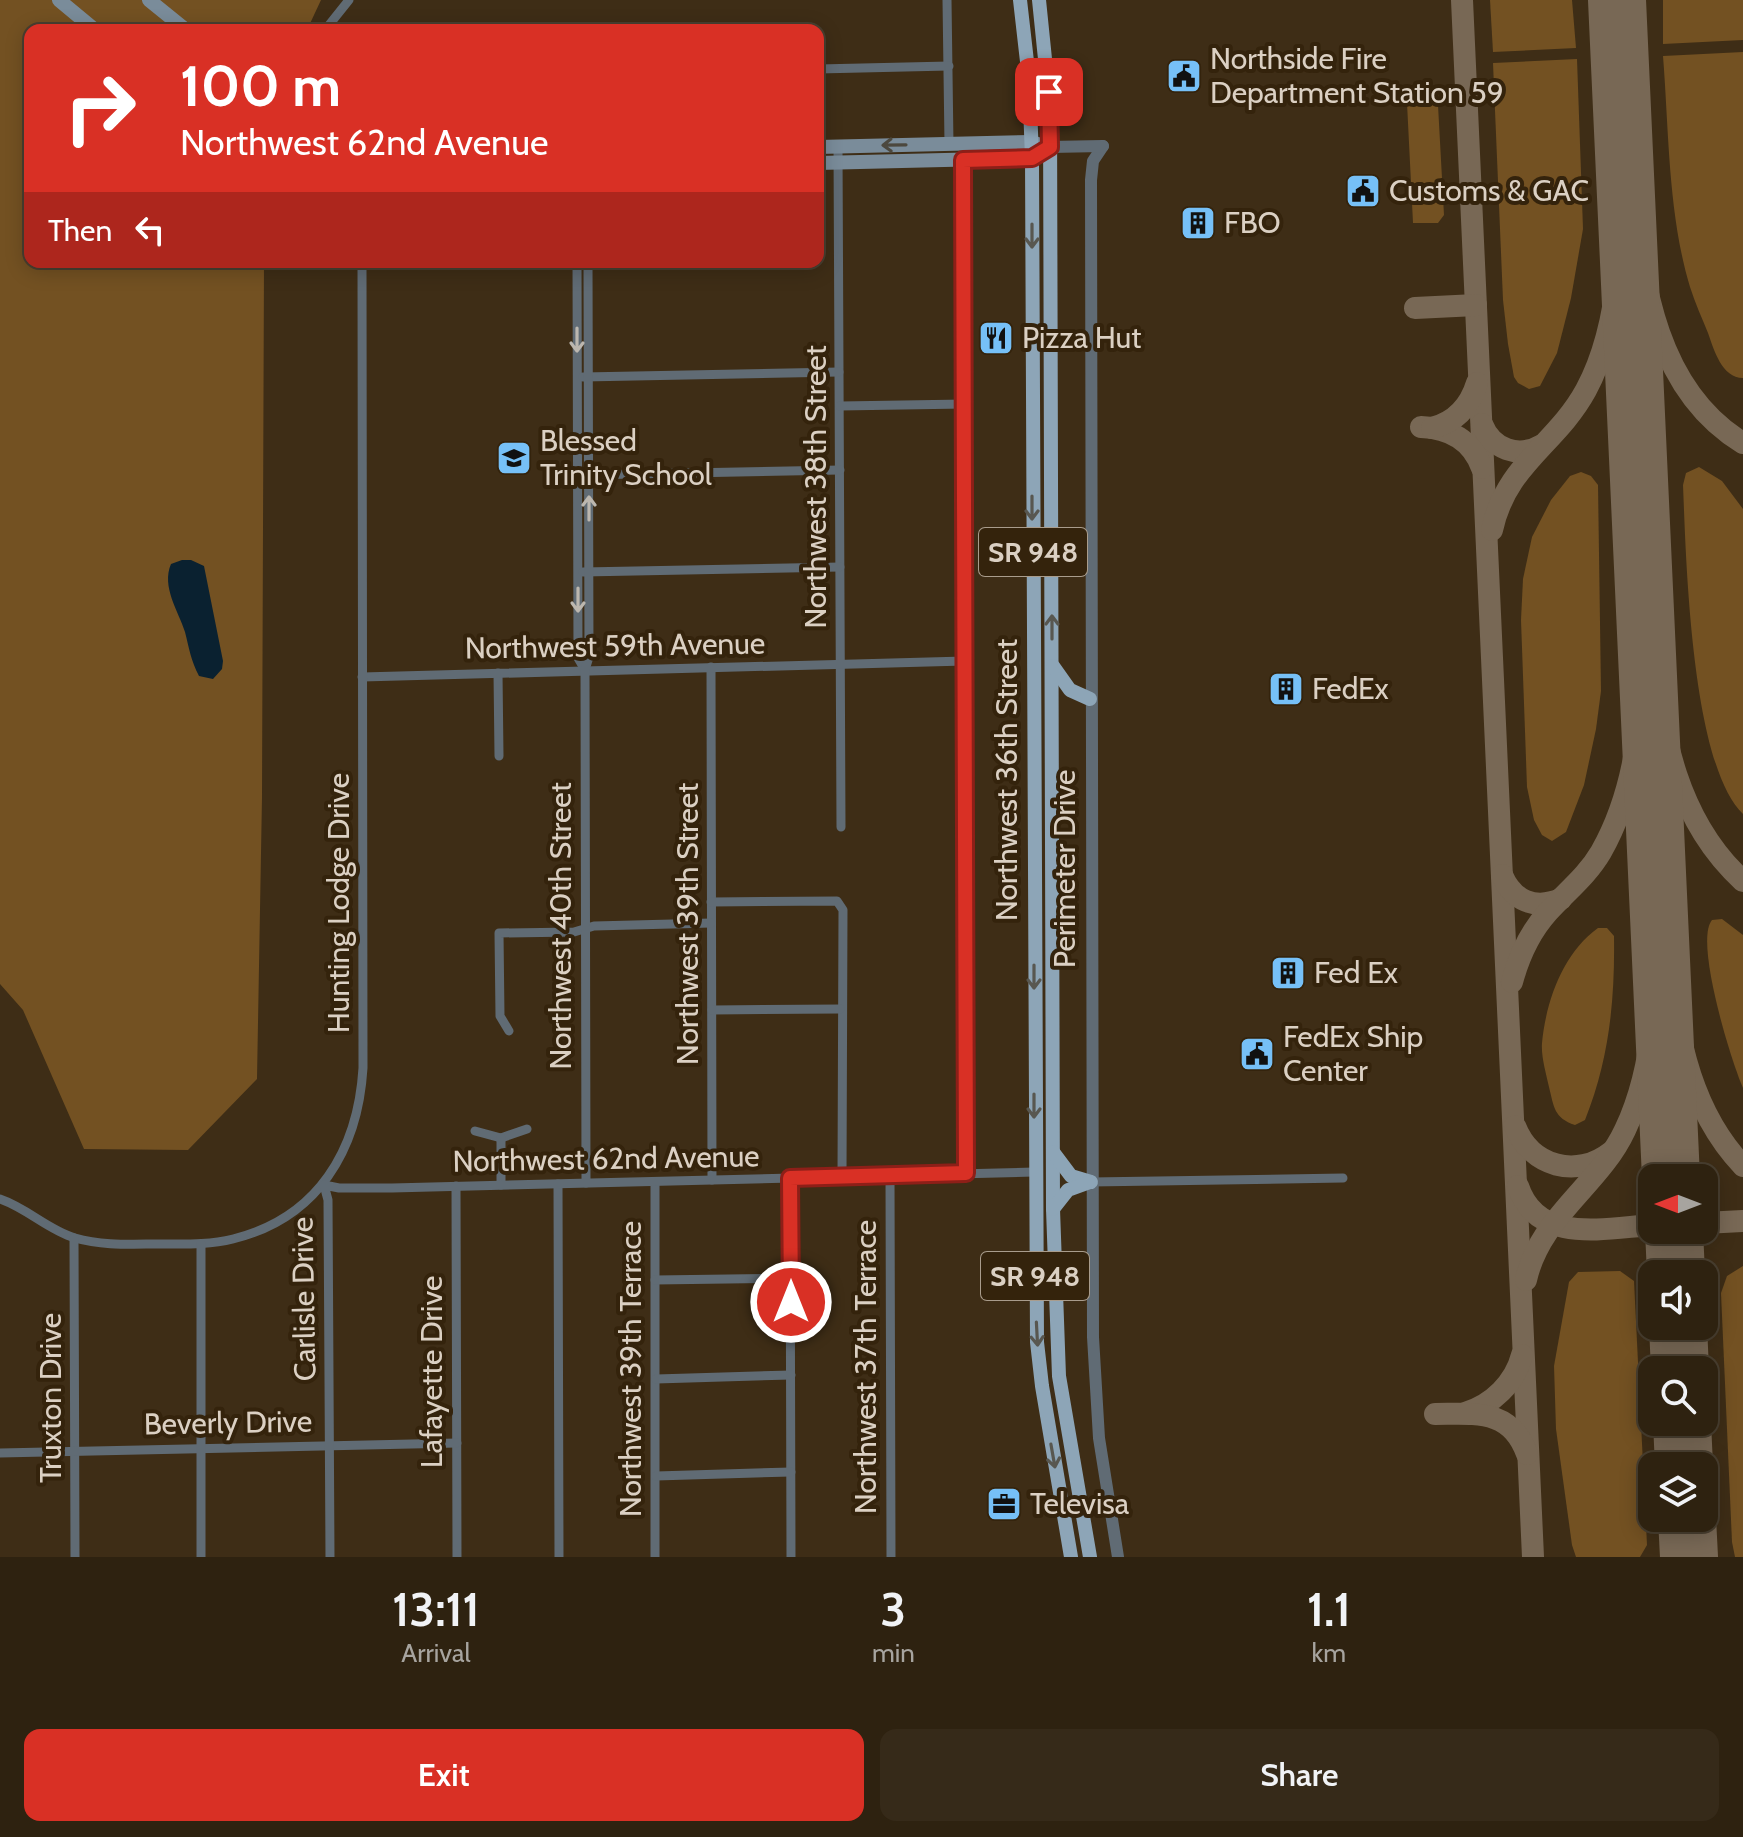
<!DOCTYPE html>
<html lang="en">
<head>
<meta charset="utf-8">
<style>
  :root { --surface:#2e2210; --page:#362a19; --text:#f1f3f6; --muted:#a7a49f; --line:#493f30; --accent:#d93025 }
  body { margin:0; font-family:Cabin,sans-serif; background:var(--page); color:var(--text); height:100vh; display:flex; flex-direction:column; font-size:30px; white-space:nowrap }
  * { box-sizing:border-box; margin:0 }
  p { font-size:26px; color:var(--muted) }
  .icon { flex:none; width:44px; height:44px; fill:none; stroke:currentColor; stroke-width:2; stroke-linecap:round; stroke-linejoin:round }
  .map { position:relative; height:1557px; overflow:hidden }
  .drawer { display:flex; flex-direction:column; background:var(--surface); flex:1 }
  .drawer>* { flex:none }
  .hud { position:absolute; left:24px; top:24px; width:800px; height:244px; border-radius:16px; box-shadow:0 4px 20px #0003,0 0 0 2px var(--line); background:#d93025; color:#fff; overflow:hidden }
  .needle { width:52px; rotate:270deg }
  .fabs { position:absolute; left:1638px; top:1164px; display:grid; gap:16px }
  .fabs a { display:grid; place-items:center; width:80px; height:80px; border-radius:16px; background:var(--surface); box-shadow:0 4px 20px #0003,0 0 0 2px var(--line); font-size:40px }
  .pin { position:absolute; display:grid; place-items:center; width:68px; height:68px; color:#fff; margin:-34px; border-radius:16px; box-shadow:0 4px 12px #0006 }
  .me { position:absolute; width:88px; margin:-44px; rotate:0deg; stroke-linejoin:round; filter:drop-shadow(0 0 6px #0008) }
  .turn { display:flex; align-items:center; gap:28px; height:168px; padding:0 24px; font-size:36px }
  .turn .icon { width:104px; height:104px; stroke-width:2.5 }
  .turn b { display:block; font-size:56px; line-height:68px }
  .then { display:flex; align-items:center; height:76px; padding:0 24px; background:#0003; gap:16px; font-size:30px }
  .eta { display:flex; justify-content:space-evenly; align-items:center; height:136px; text-align:center }
  .eta b { font-size:48px; font-weight:600; line-height:56px }
  .action { display:flex; gap:16px; margin-top:auto; padding:16px 24px }
  .action a { flex:1; height:92px; border-radius:16px; background:var(--accent); color:#fff; font-size:32px; font-weight:600; line-height:92px; text-align:center }
  .action a+a { background:var(--page); color:var(--text) }
  .map>svg:first-child { display:block }
</style>
</head>
<body>
<div class="map">
<svg width="1743" height="1557" viewBox="0 0 1743 1557">
  <rect width="100%" height="100%" fill="#3e2d16"/>
  <g fill="#735122">
    <path d="M0,0H321L307,30H30V262H264L262,797L257,1079L188,1150L84,1149L23,1010L0,984Z"/>
    <path d="M1490,0H1572L1576,48L1493,52Z"/>
    <path d="M1663,0H1743V40L1663,44Z"/>
    <path d="M1743,52V378C1722,378 1714,350 1708,333C1702,318 1695,303 1690,287C1668,214 1669,132 1663,56Z"/>
    <path d="M1577,59L1583,229L1571,298L1557,353L1540,386L1529,389L1518,383L1514,377L1508,344L1503,300L1493,63Z"/>
    <path d="M1427,99H1433L1438,105L1444,215L1438,223H1413L1407,103L1423,102Z"/>
    <path d="M1699,467L1722,481L1743,509V814C1691,764 1686,558 1683,485L1686,473Z"/>
    <path d="M1581,472L1591,476L1598,485L1601,691L1596,729L1584,785L1566,832L1552,841L1542,835L1534,820L1527,787L1521,620L1523,579L1532,537L1551,500L1570,476Z"/>
    <path d="M1722,919L1743,935V1088C1731,1061 1694,941 1712,920Z"/>
    <path d="M1598,928H1607L1614,936C1615,1001 1609,1060 1585,1120L1575,1125C1554,1118 1554,1107 1549,1087C1546,1073 1541,1057 1542,1043C1546,1001 1563,953 1598,928Z"/>
    <path d="M1743,1266V1557H1735L1732,1542L1721,1293L1727,1276Z"/>
    <path d="M1620,1271L1634,1281L1647,1545L1640,1557H1576L1572,1545L1556,1429L1554,1366L1569,1282L1578,1272Z"/>
  </g>
  <path fill="#0a2130" d="M182,560H191L204,566L223,661L222,669L213,679L199,676C191,661 189,648 185,632C179,612 161,587 171,564Z"/>
  <g fill="none" stroke-linecap="round" stroke-linejoin="round">
    <g stroke="#786855" stroke-width="22">
      <path d="M1462,0L1533,1557"/>
      <path d="M1616,0L1618,14"/>
      <path d="M1633,193C1642,284 1657,391 1743,443"/>
      <path d="M1415,308L1476,305"/>
      <path d="M1482,424C1492,449 1518,459 1542,445"/>
      <path d="M1421,427C1449,428 1472,440 1482,468"/>
      <path d="M1432,428C1456,422 1470,406 1477,383"/>
      <path d="M1492,530C1506,464 1556,445 1586,390C1632,305 1620,180 1621,84"/>
      <path d="M1653,649C1661,734 1677,821 1743,881"/>
      <path d="M1502,875C1513,901 1535,910 1561,899"/>
      <path d="M1667,942C1675,1022 1685,1105 1743,1166"/>
      <path d="M1512,982C1519,956 1530,932 1548,912C1566,892 1587,876 1601,852C1655,757 1641,638 1642,533"/>
      <path d="M1515,1126C1531,1167 1577,1179 1611,1152"/>
      <path d="M1518,1186C1537,1245 1605,1228 1652,1225"/>
      <path d="M1704,1223L1743,1221"/>
      <path d="M1526,1280C1540,1216 1599,1186 1625,1130C1669,1037 1651,928 1655,829"/>
      <path d="M1465,1413C1492,1405 1515,1383 1522,1355"/>
      <path d="M1435,1414C1475,1414 1511,1408 1527,1454"/>
      <path d="M1688,1545L1690,1557"/>
    </g>
    <g stroke="#786855" stroke-width="58">
      <path d="M1617,0L1671,1178"/>
      <path d="M1674,1230L1676,1274"/>
      <path d="M1678,1326L1680,1370"/>
      <path d="M1682,1422L1684,1466"/>
      <path d="M1687,1518L1689,1557"/>
    </g>
    <g stroke="#606b74" stroke-width="9">
      <path d="M947,0L949,144"/>
      <path d="M325,30L349,0"/>
      <path d="M818,69L949,66"/>
      <path d="M838,147L841,827"/>
      <path d="M963,160L966,1173"/>
      <path d="M577,262L578,658L585,670"/>
      <path d="M583,377L839,372"/>
      <path d="M840,406L965,404"/>
      <path d="M583,475L840,470"/>
      <path d="M583,572L840,567"/>
      <path d="M711,667L712,1180"/>
      <path d="M498,673L499,756"/>
      <path d="M362,677L965,661"/>
      <path d="M711,902L837,901L843,910L842,1177"/>
      <path d="M712,1010L840,1009"/>
      <path d="M509,1031L500,1016L499,933L574,932L594,926L711,923"/>
      <path d="M475,1131L501,1138L527,1129"/>
      <path d="M501,1138V1185"/>
      <path d="M890,1176L891,1557"/>
      <path d="M790,1178L791,1557"/>
      <path d="M655,1182V1557"/>
      <path d="M1091,1182L1343,1178"/>
      <path d="M586,1183L585,670L589,657L588,262"/>
      <path d="M558,1184L559,1557"/>
      <path d="M456,1186L457,1557"/>
      <path d="M0,1199C27,1208 48,1230 75,1238C103,1246 132,1244 160,1244C185,1244 209,1245 233,1239C318,1218 358,1150 363,1068L362,262"/>
      <path d="M74,1238L75,1557"/>
      <path d="M655,1280L791,1278"/>
      <path d="M656,1379L791,1375"/>
      <path d="M0,1453L457,1443"/>
      <path d="M656,1476L791,1472"/>
      <path d="M201,1557V1244"/>
      <path d="M330,1557L328,1200L324,1185L339,1188H392L1034,1172"/>
    </g>
    <g stroke="#606b74" stroke-width="12">
      <path d="M1103,146L1093,161L1091,180L1093,1337L1099,1438L1118,1557"/>
      <path d="M1050,147L1103,146"/>
    </g>
    <g stroke="#7a8c9a" stroke-width="14">
      <path d="M59,0L95,30"/>
      <path d="M149,0L186,30"/>
      <path d="M818,147L1031,142L1041,145"/>
      <path d="M818,163L1032,158L1050,147"/>
    </g>
    <g stroke="#8da5b7" stroke-width="14">
      <path d="M1020,0L1029,79L1032,158L1037,1342L1042,1386L1071,1557"/>
      <path d="M1039,0L1050,108L1053,1209L1059,1376L1090,1557"/>
      <path d="M1053,666L1070,690L1090,699"/>
      <path d="M1053,1152L1071,1176L1091,1182"/>
      <path d="M1053,1209L1068,1190L1090,1182"/>
    </g>
  </g>
  <defs><path id="oneway-shaft" d="M-6 0H5M1.5-3L5.5 0L1.5 3" fill="none" stroke-width="1.6" stroke-linecap="round" stroke-linejoin="round" transform="scale(2)"/></defs>
  <use stroke="#4c483e" href="#oneway-shaft" transform="translate(894 145) rotate(179)"/>
  <g stroke="#585750">
    <use href="#oneway-shaft" transform="translate(1032 236) rotate(90)"/>
    <use href="#oneway-shaft" transform="translate(1032 508) rotate(90)"/>
    <use href="#oneway-shaft" transform="translate(1052 627) rotate(-90)"/>
    <use href="#oneway-shaft" transform="translate(1034 977) rotate(90)"/>
    <use href="#oneway-shaft" transform="translate(1034 1106) rotate(90)"/>
    <use href="#oneway-shaft" transform="translate(1037 1334) rotate(87)"/>
    <use href="#oneway-shaft" transform="translate(1053 1456) rotate(80)"/>
  </g>
  <g stroke="#bcb7af">
    <use href="#oneway-shaft" transform="translate(577 340) rotate(90)"/>
    <use href="#oneway-shaft" transform="translate(589 508) rotate(-90)"/>
    <use href="#oneway-shaft" transform="translate(578 600) rotate(90)"/>
  </g>
  <g fill="none" stroke-linecap="round" stroke-linejoin="round">
    <g stroke="#8d1f18" stroke-width="20">
      <path id="route" d="M791,1302L790,1178L966,1173L963,160L1032,158L1050,147L1049,92"/>
    </g>
    <use href="#route" stroke="#d93025" stroke-width="14"/>
  </g>
  <defs>
    <g id="civic-square" transform="scale(1.8)"><rect x="-9" y="-9" width="18" height="18" rx="4" fill="#76c0f7" stroke="#34230c"/><path d="M-.6-6.5H3V-4.5H.6V-3L4-1V1h2V6H-6V1h2V-1L-.6-3ZM-1.2 2.5V6h2.4V2.5Z" fill="#111"/></g>
    <g id="building-square" transform="scale(1.8)"><rect x="-9" y="-9" width="18" height="18" rx="4" fill="#76c0f7" stroke="#34230c"/><path d="M-4-6H4V6H1V3H-1V6H-4ZM-2.5-4.3h1.7v1.8h-1.7ZM.8-4.3h1.7v1.8H.8ZM-2.5-1h1.7V.8h-1.7ZM.8-1h1.7V.8H.8Z" fill="#111"/></g>
    <g id="restaurant-square" transform="scale(1.8)"><rect x="-9" y="-9" width="18" height="18" rx="4" fill="#76c0f7" stroke="#34230c"/><path d="M-5-6h1v4h1v-4h1v4h1v-4h1v5L-1.5 .5V6h-2V.5L-5-1ZM5-6V6H3V1.5H1.5Q1.5-4 5-6Z" fill="#111"/></g>
    <g id="school-square" transform="scale(1.8)"><rect x="-9" y="-9" width="18" height="18" rx="4" fill="#76c0f7" stroke="#34230c"/><path d="M0-5L7-2L0 1L-7-2ZM-4 1L0 2.5L4 1V4Q0 6-4 4Z" fill="#111"/></g>
    <g id="office-square" transform="scale(1.8)"><rect x="-9" y="-9" width="18" height="18" rx="4" fill="#76c0f7" stroke="#34230c"/><path d="M-6-3h4V-5.5h4V-3h4V5H-6ZM-1-4.5V-3h2v-1.5ZM-6 0V1H6V0Z" fill="#111"/></g>
  </defs>
  <g fill-rule="evenodd">
    <use href="#civic-square" x="1184" y="76"/>
    <use href="#civic-square" x="1363" y="191"/>
    <use href="#building-square" x="1198" y="223"/>
    <use href="#restaurant-square" x="996" y="338"/>
    <use href="#school-square" x="514" y="458"/>
    <use href="#building-square" x="1286" y="689"/>
    <use href="#building-square" x="1288" y="973"/>
    <use href="#civic-square" x="1257" y="1054"/>
    <use href="#office-square" x="1004" y="1504"/>
  </g>
  <g text-anchor="middle" stroke-width="8" stroke-linejoin="round" paint-order="stroke">
    <g fill="#34230c" stroke="#a99c8c" stroke-width="2">
      <rect x="979" y="528" width="108" height="48" rx="6"/>
      <rect x="981" y="1252" width="108" height="48" rx="6"/>
    </g>
    <g font-size="28" font-weight="bold" fill="#dbd0c3">
      <text x="1033" y="562">SR 948</text>
      <text x="1035" y="1286">SR 948</text>
    </g>
    <g font-size="30" fill="#dbd0c3" stroke="#34230c" text-anchor="start">
      <text x="1210" y="69">Northside Fire<tspan x="1210" dy="34">Department Station 59</tspan></text>
      <text x="1389" y="201">Customs &amp; GAC</text>
      <text x="1224" y="233">FBO</text>
      <text x="1022" y="348">Pizza Hut</text>
      <text x="540" y="451">Blessed<tspan x="540" dy="34">Trinity School</tspan></text>
      <text x="1312" y="699">FedEx</text>
      <text x="1314" y="983">Fed Ex</text>
      <text x="1283" y="1047">FedEx Ship<tspan x="1283" dy="34">Center</tspan></text>
      <text x="1030" y="1514">Televisa</text>
    </g>
    <g font-size="30" fill="#dbd0c3" stroke="#34230c">
      <text transform="translate(816 487) rotate(-90)" y="10">Northwest 38th Street</text>
      <text transform="translate(615 646) rotate(-1)" y="10">Northwest 59th Avenue</text>
      <text transform="translate(1007 780) rotate(-90)" y="10">Northwest 36th Street</text>
      <text transform="translate(1065 869) rotate(-90)" y="10">Perimeter Drive</text>
      <text transform="translate(339 903) rotate(-90)" y="10">Hunting Lodge Drive</text>
      <text transform="translate(688 924) rotate(-90)" y="10">Northwest 39th Street</text>
      <text transform="translate(561 926) rotate(-90)" y="10">Northwest 40th Street</text>
      <text transform="translate(606 1159) rotate(-1)" y="10">Northwest 62nd Avenue</text>
      <text transform="translate(304 1299) rotate(-91)" y="10">Carlisle Drive</text>
      <text transform="translate(866 1367) rotate(-90)" y="10">Northwest 37th Terrace</text>
      <text transform="translate(631 1369) rotate(-90)" y="10">Northwest 39th Terrace</text>
      <text transform="translate(432 1372) rotate(-90)" y="10">Lafayette Drive</text>
      <text transform="translate(51 1398) rotate(-90)" y="10">Truxton Drive</text>
      <text transform="translate(228 1423) rotate(-1)" y="10">Beverly Drive</text>
    </g>
  </g>
</svg>
<div class="fabs">
<a><svg class="needle" viewBox="-14 -14 28 28"><path d="M0-13l5 13h-10z" fill="#e53935"/><path d="M0 13l5-13h-10z" fill="#a7a49f"/></svg></a>
<a><svg class="icon" aria-label="sound" viewBox="0 0 24 24"><path d="M4 9h4l5-4v14l-5-4H4zM17 9q2 3 0 6"/></svg></a>
<a><svg class="icon" aria-label="search" viewBox="0 0 24 24"><circle cx="10" cy="10" r="6"/><path d="M15 15l6 6"/></svg></a>
<a><svg class="icon" aria-label="layers" viewBox="0 0 24 24"><path d="M12 4l9 5-9 5-9-5zM3 14l9 5 9-5"/></svg></a>
</div>
<div class="pin" style="left:1049px;top:92px;background:#d93025"><svg class="icon" aria-label="arrive" viewBox="0 0 24 24"><path d="M6 21V4h12l-3 4 3 4H6"/></svg></div>
<svg class="me" style="left:791px;top:1302px" viewBox="-20 -20 40 40"><circle r="17" fill="#d93025" stroke="#fff" stroke-width="3"/><path d="M0-11L8 9 0 5-8 9z" fill="#fff"/></svg>
<div class="hud">
<div class="turn"><svg class="icon" aria-label="right" viewBox="0 0 24 24"><path d="M7 20v-9h11M14 6l5 5-5 5"/></svg><div><b>100 m</b>Northwest 62nd Avenue</div></div>
<div class="then">Then<svg class="icon" aria-label="left" viewBox="0 0 24 24"><path d="M17 20v-9H6M10 6l-5 5 5 5"/></svg></div>
</div>
</div>
<section class="drawer">
<div class="eta">
<div><b>13:11</b><p>Arrival</p></div>
<div><b>3</b><p>min</p></div>
<div><b>1.1</b><p>km</p></div>
</div>
<div class="action"><a>Exit</a><a>Share</a></div>
</section>
</body>
</html>
